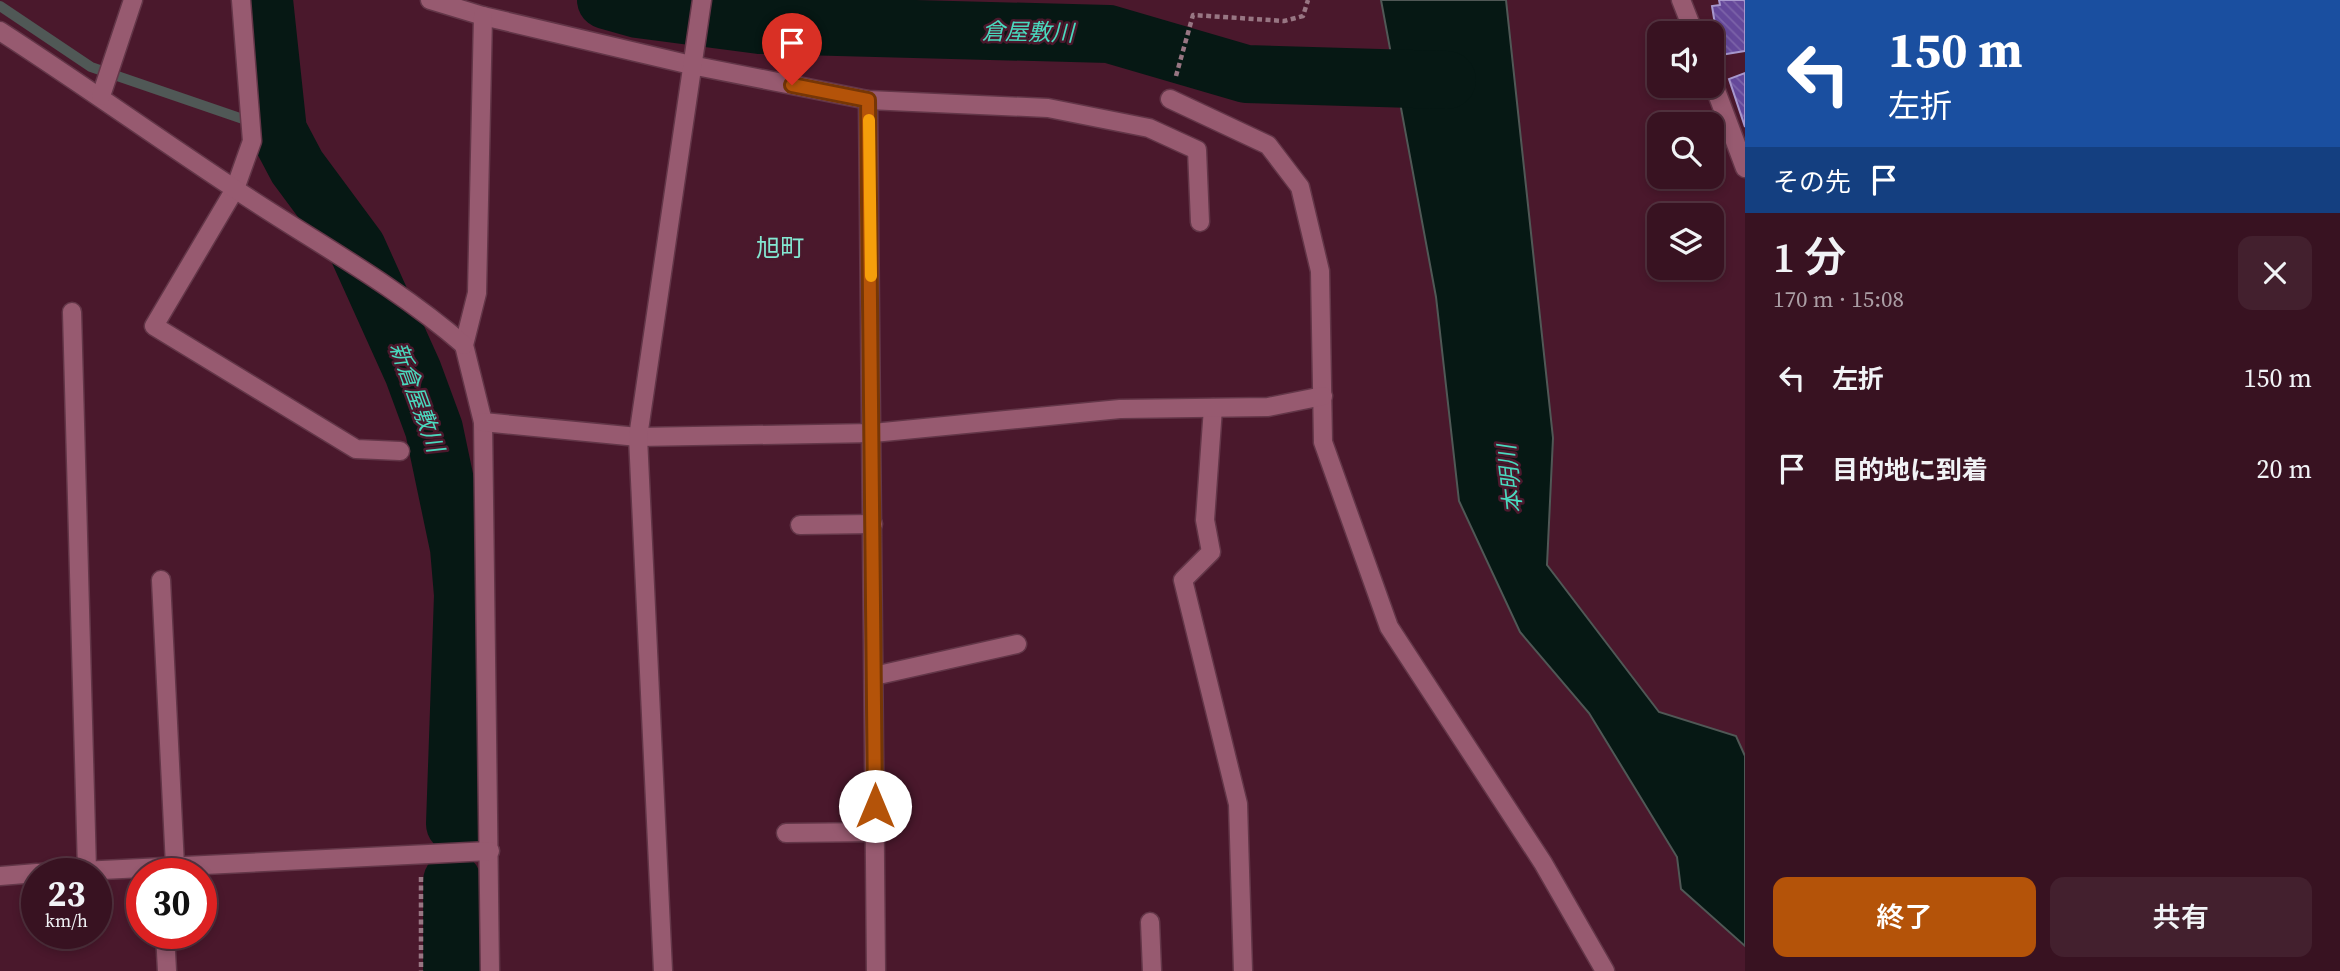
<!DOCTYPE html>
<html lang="ja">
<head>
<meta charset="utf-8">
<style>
  :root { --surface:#381221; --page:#43202e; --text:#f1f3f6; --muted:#ab9ea5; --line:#52323f; --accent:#b45309 }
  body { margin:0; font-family:"Source Serif 4","Noto Sans JP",serif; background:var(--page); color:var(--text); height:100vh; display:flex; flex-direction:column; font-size:26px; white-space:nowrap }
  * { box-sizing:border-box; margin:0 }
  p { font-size:23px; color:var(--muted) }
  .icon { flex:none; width:38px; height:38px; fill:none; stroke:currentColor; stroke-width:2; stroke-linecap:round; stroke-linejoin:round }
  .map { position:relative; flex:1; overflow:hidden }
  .sheet { display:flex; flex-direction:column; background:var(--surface); width:595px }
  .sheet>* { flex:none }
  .top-card { background:#1a4fa0; color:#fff; overflow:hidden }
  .buttons { position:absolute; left:1647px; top:21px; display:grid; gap:14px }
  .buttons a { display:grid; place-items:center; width:77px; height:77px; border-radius:14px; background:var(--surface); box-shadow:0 4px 10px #0003,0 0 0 2px var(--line); font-size:35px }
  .speed { position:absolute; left:21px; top:858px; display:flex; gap:14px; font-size:35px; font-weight:700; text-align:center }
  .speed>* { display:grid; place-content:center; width:91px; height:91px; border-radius:50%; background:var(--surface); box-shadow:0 4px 10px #0003,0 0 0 2px var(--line); line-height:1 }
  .speed small { font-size:18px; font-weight:400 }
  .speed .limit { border:10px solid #d22; background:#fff; color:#111 }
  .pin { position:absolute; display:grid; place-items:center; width:60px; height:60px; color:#fff; margin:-72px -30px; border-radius:50% 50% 50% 0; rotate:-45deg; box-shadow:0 0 7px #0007 }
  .pin .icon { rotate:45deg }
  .me { position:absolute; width:77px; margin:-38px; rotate:0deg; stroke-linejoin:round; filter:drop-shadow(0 0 5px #0008) }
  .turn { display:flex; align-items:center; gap:24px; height:147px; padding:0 28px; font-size:32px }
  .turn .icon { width:91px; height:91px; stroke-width:2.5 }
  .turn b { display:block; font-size:49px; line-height:60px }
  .then { display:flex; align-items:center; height:66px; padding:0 28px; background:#0003; gap:14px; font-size:26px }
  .round { display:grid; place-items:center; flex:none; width:74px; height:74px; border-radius:14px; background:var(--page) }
  .overview { display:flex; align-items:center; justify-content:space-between; height:119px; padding:0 28px }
  h1 { font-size:42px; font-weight:600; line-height:52px }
  .primary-button { display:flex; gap:14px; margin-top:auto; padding:14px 28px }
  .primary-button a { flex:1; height:80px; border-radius:14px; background:var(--accent); color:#fff; font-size:28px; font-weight:600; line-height:80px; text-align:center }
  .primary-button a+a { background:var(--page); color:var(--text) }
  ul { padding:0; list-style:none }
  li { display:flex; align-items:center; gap:21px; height:91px; padding:0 28px }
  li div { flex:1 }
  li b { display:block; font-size:26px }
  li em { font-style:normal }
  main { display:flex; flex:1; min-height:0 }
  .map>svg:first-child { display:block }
</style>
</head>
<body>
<main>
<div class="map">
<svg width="1745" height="971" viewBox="0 0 1745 971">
  <defs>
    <pattern id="building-back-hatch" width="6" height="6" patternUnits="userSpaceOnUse" patternTransform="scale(1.75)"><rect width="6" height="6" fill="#65489a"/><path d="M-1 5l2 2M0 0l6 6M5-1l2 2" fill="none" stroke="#7c63a9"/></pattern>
  </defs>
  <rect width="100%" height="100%" fill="#4a182c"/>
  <path fill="#061814" stroke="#505856" stroke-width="2" d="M1381,0H1506L1553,438L1547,565L1659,712L1736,736L1745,756V946L1681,889L1677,857L1589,713L1520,632L1459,501L1436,297Z"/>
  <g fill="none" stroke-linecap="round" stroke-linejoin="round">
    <path stroke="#505856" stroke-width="10" d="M0,6L91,67L278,131"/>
    <g stroke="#061814" stroke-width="58">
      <path d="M264,0L278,131L297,167L357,248L413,372L434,429L459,548L463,595L455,824"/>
      <path d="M606,0L638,9L760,25L1109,34L1246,74L1447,80"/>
      <path d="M452,971V881"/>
    </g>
  </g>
  <g fill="url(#building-back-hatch)" stroke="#a797cd" stroke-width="2">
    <path d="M1719,0H1745V51L1720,55L1712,6L1720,5Z"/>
    <path d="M1745,73V127L1729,79Z"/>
  </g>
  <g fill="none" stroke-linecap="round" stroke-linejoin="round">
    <g stroke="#633648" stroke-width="21">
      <g id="minor">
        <path d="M241,0L252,141L235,189L154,326L356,449L400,451"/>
        <path d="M430,0L483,16L691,65L868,100L1048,108L1149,128L1197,150L1200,222"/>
        <path d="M1681,0L1694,33"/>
        <path d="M483,16L477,293L464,345L483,422L490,971"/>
        <path d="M0,31C79,82 156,137 235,189C311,240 394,284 464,345"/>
        <path d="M1712,80L1745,168"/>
        <path d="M101,96L133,0"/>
        <path d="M1170,99L1268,145L1300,187L1320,271L1323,442L1389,627L1543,863L1605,971"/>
        <path d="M868,100L876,971"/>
        <path d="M72,312L87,870"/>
        <path d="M1213,408L1205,520L1211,552L1183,580L1238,804L1243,971"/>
        <path d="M483,422L638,437L873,433L1120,409L1268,407L1323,396"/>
        <path d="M800,525L873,524"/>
        <path d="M161,580L175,866"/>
        <path d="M874,676L1017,644"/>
        <path d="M786,833L875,832"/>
        <path d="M40,873L490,851"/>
        <path d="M0,876L37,873"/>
        <path d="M1150,922L1152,971"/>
        <path d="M165,933L167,971"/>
        <path d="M663,971L638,437L702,0"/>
      </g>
    </g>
    <g stroke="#987683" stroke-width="4.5" stroke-dasharray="5 3.5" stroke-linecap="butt">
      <path d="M1176,76L1193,15L1284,21L1303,16L1308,0"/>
      <path d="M421,877V971"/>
    </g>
    <use href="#minor" stroke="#975a70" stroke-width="18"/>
  </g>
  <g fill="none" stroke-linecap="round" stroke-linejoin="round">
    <g stroke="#753606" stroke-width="18">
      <path id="route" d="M792,85L868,100L875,806"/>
    </g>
    <use href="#route" stroke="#b45309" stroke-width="12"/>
    <path stroke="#f59e0b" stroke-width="12" d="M869,120L871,276"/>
  </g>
  <g text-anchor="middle" stroke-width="5" stroke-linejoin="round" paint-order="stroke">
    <g font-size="23" font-style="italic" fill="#4ad9be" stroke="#4a182c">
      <text transform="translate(1028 32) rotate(1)" y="8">倉屋敷川</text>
      <text transform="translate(417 397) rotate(70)" y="8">新倉屋敷川</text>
      <text transform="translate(1510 479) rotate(-96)" y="8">本明川</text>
    </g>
    <g font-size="24" fill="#84e8d2" stroke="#4a182c">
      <text x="780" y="256">旭町</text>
    </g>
  </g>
</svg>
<div class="buttons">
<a><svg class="icon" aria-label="sound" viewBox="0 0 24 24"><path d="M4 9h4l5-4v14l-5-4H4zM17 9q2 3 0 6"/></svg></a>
<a><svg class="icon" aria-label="search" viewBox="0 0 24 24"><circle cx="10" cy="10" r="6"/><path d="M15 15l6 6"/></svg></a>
<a><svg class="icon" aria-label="layers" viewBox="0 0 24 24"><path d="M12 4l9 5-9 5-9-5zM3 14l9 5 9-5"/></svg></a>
</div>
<div class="speed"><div>23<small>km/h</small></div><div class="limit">30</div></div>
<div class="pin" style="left:792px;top:85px;background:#d93025"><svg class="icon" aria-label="arrive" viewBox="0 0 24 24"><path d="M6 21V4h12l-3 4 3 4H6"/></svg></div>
<svg class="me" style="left:875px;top:806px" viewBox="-20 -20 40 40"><circle r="19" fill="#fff"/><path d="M0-13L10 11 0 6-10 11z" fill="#b45309"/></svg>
</div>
<section class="sheet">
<div class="top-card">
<div class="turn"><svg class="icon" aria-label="left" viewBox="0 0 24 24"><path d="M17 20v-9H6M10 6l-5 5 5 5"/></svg><div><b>150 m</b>左折</div></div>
<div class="then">その先<svg class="icon" aria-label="arrive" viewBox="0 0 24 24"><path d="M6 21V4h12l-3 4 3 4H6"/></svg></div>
</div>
<div class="overview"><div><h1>1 分</h1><p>170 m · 15:08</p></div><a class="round"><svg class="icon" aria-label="close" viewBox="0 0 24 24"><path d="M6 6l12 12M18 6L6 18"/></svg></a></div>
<ul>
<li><svg class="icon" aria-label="left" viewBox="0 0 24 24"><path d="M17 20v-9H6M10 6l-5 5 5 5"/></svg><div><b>左折</b></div><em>150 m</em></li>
<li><svg class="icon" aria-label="arrive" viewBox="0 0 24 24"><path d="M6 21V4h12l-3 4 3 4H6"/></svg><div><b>目的地に到着</b></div><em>20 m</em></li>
</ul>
<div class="primary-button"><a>終了</a><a>共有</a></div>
</section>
</main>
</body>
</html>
